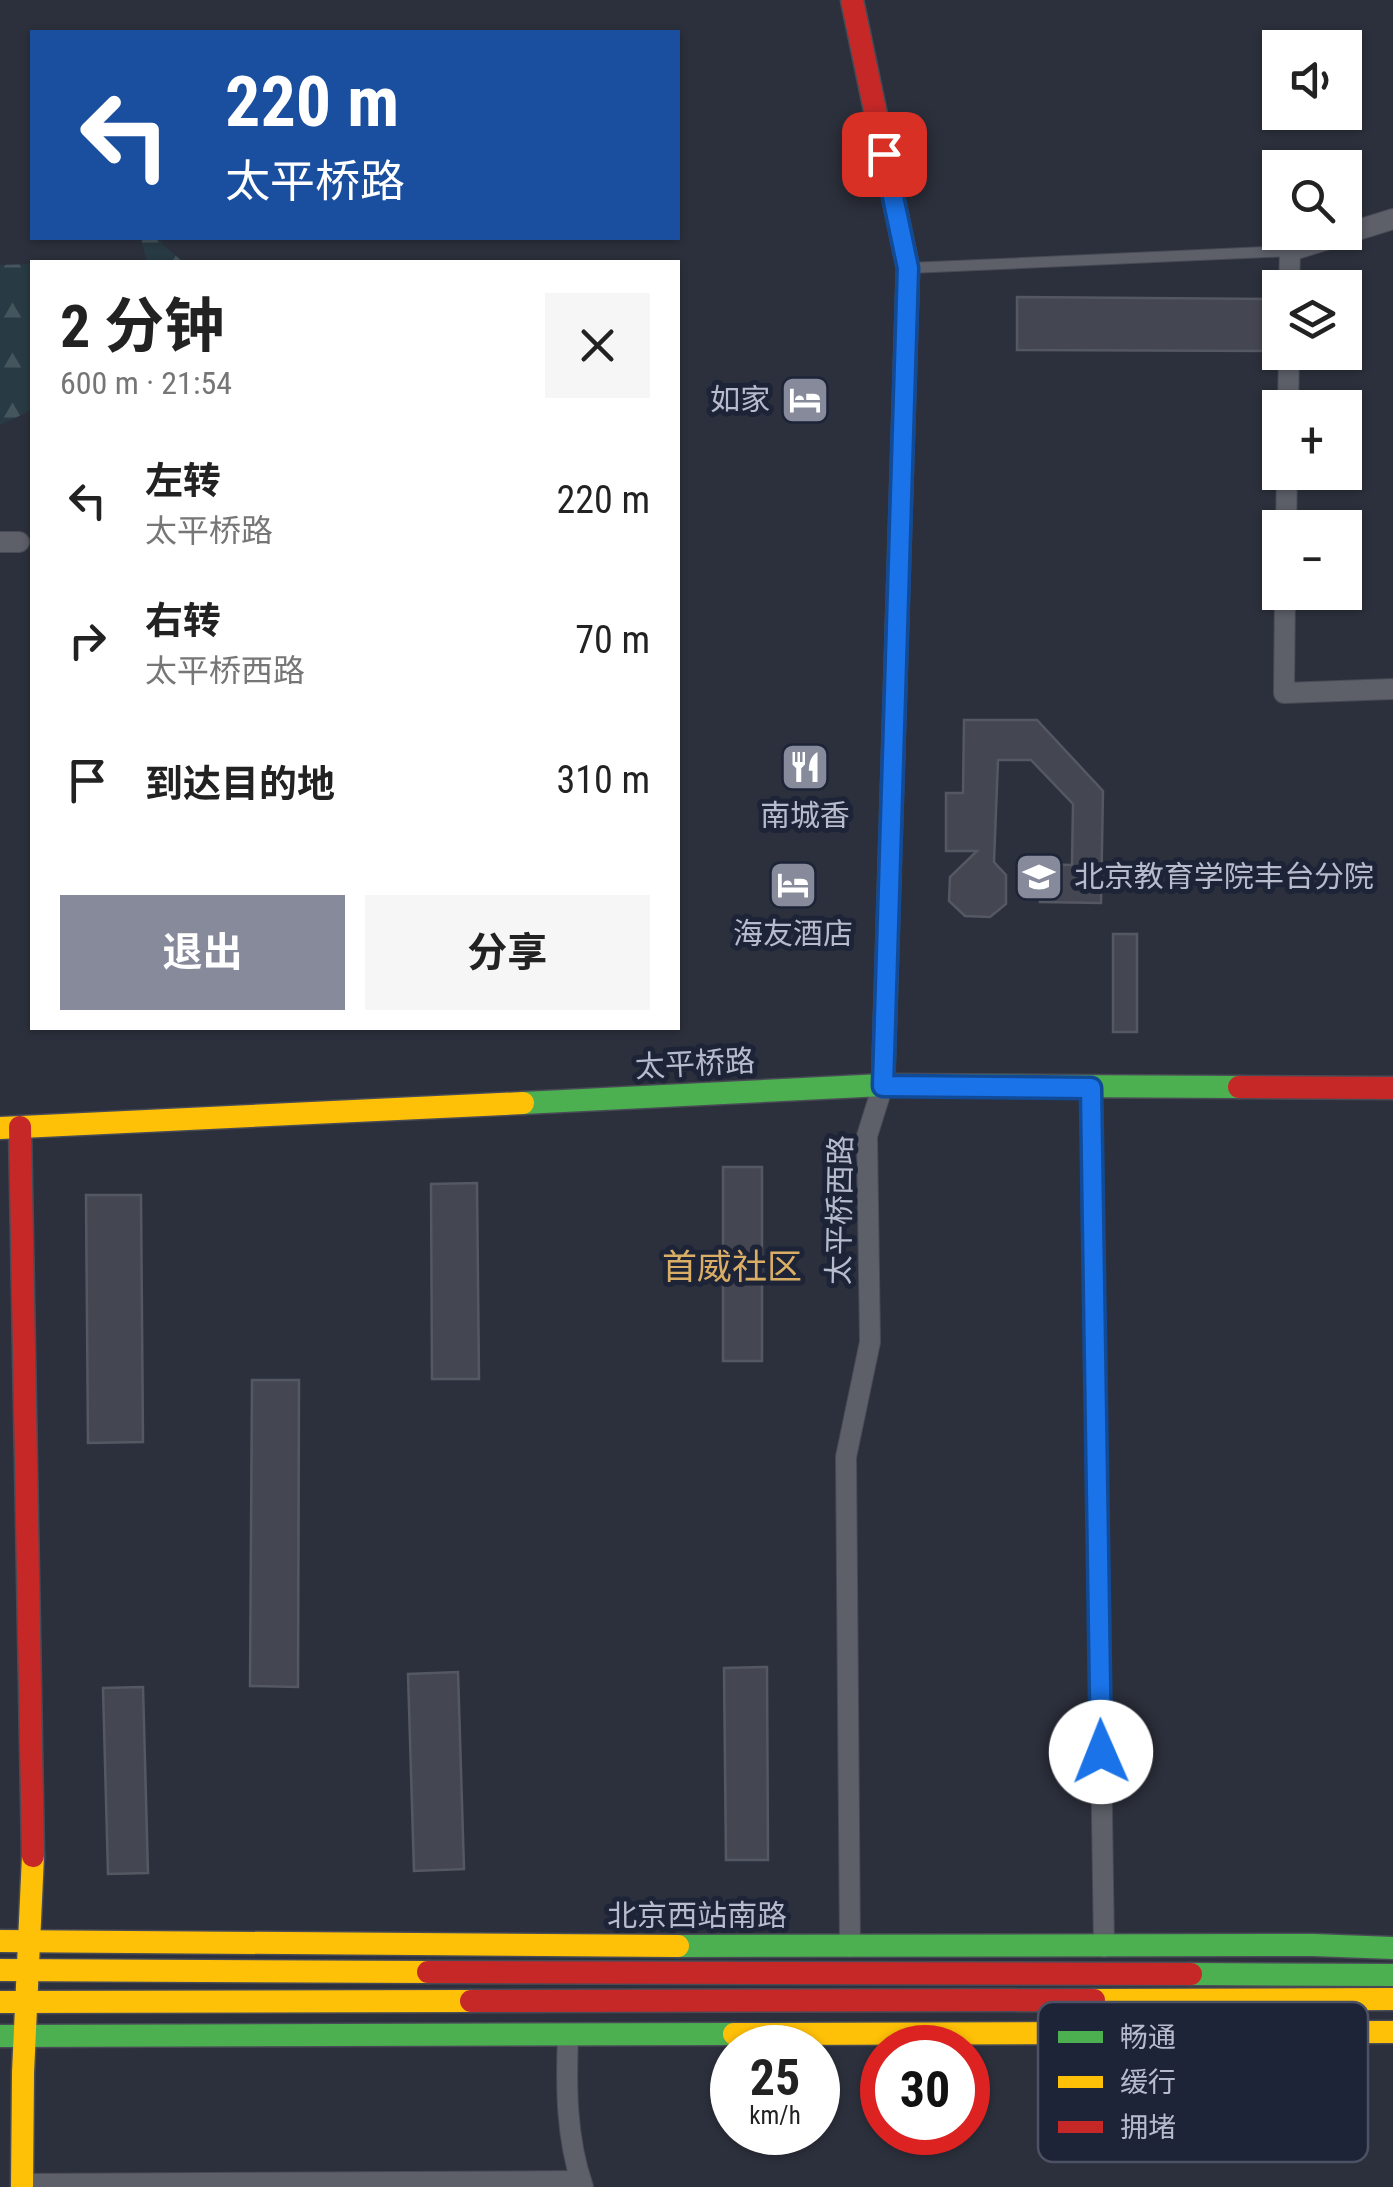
<!DOCTYPE html>
<html lang="zh">
<head>
<meta charset="utf-8">
<style>
  :root { --surface:#fff; --page:#f6f6f6; --text:#222; --muted:#767676; --accent:#868a9a }
  body { margin:0; font-family:"Roboto Condensed","Noto Sans SC",sans-serif; background:var(--page); color:var(--text); height:100vh; display:flex; flex-direction:column; font-size:38px; white-space:nowrap }
  * { box-sizing:border-box; margin:0 }
  p { font-size:32px; color:var(--muted) }
  .icon { flex:none; width:55px; height:55px; fill:none; stroke:currentColor; stroke-width:2; stroke-linecap:round; stroke-linejoin:round }
  .map { position:relative; flex:1; overflow:hidden }
  .drawer { position:absolute; left:30px; top:260px; width:650px; height:770px; display:flex; flex-direction:column; background:var(--surface); border-radius:0px; box-shadow:0 2px 8px #0004 }
  .drawer>* { flex:none }
  .top-card { position:absolute; left:30px; top:30px; width:650px; height:210px; border-radius:0px; box-shadow:0 2px 8px #0004; background:#1a4fa0; color:#fff; overflow:hidden }
  .buttons { position:absolute; left:1262px; top:30px; display:grid; gap:20px }
  .buttons a { display:grid; place-items:center; width:100px; height:100px; border-radius:0px; background:var(--surface); box-shadow:0 2px 8px #0004; font-size:50px }
  .speed { position:absolute; left:710px; top:2025px; display:flex; gap:20px; font-size:50px; font-weight:700; text-align:center }
  .speed>* { display:grid; place-content:center; width:130px; height:130px; border-radius:50%; background:var(--surface); box-shadow:0 2px 8px #0004; line-height:1 }
  .speed small { font-size:25px; font-weight:400 }
  .speed .limit { border:15px solid #d22; background:#fff; color:#111 }
  .pin { position:absolute; display:grid; place-items:center; width:85px; height:85px; color:#fff; margin:-42px; border-radius:20px; box-shadow:0 5px 15px #0006 }
  .me { position:absolute; width:110px; margin:-55px; rotate:359deg; stroke-linejoin:round; filter:drop-shadow(0 0 8px #0008) }
  .turn { display:flex; align-items:center; gap:35px; height:210px; padding:0 30px; font-size:45px }
  .turn .icon { width:130px; height:130px; stroke-width:2.5 }
  .turn b { display:block; font-size:70px; line-height:85px }
  .round { display:grid; place-items:center; flex:none; width:105px; height:105px; border-radius:0px; background:var(--page) }
  .overview { display:flex; align-items:center; justify-content:space-between; height:170px; padding:0 30px }
  h1 { font-size:60px; font-weight:700; line-height:75px }
  .button { display:flex; gap:20px; margin-top:auto; padding:20px 30px }
  .button a { flex:1; height:115px; border-radius:0px; background:var(--accent); color:#fff; font-size:40px; font-weight:700; line-height:115px; text-align:center }
  .button a+a { background:var(--page); color:var(--text) }
  ul { padding:0; list-style:none }
  li { display:flex; align-items:center; gap:30px; height:140px; padding:0 30px }
  li div { flex:1 }
  li b { display:block; font-size:38px }
  li em { font-style:normal }
  .map>svg:first-child { display:block }
</style>
</head>
<body>
<div class="map">
<svg width="1393" height="2187" viewBox="0 0 1393 2187">
  <defs>
    <pattern id="forest-firs" width="22" height="20" patternUnits="userSpaceOnUse" patternTransform="scale(2.5)"><rect width="22" height="20" fill="#283a43"/><path d="M5 1l3.5 6h-7zM16 11l3.5 6h-7z" fill="#45555d"/></pattern>
  </defs>
  <rect width="100%" height="100%" fill="#2c303c"/>
  <g fill="url(#forest-firs)">
    <path d="M141,238H161L162,244L183,262H147Z"/>
    <path d="M32,264V410L0,425V265Z"/>
  </g>
  <g fill="#444751" stroke="#545863" stroke-width="2.5">
    <path d="M1017,297L1280,299V342L1275,351L1017,350Z"/>
    <path d="M964,720H1037L1103,791L1101,903L1040,902L1041,864L1072,865L1073,804L1031,760H998L994,862L1006,875V904L990,917L965,916L949,901L950,877L977,851H946V793H963Z"/>
    <rect x="1113" y="934" width="24" height="98"/>
    <rect x="723" y="1167" width="39" height="194"/>
    <path d="M477,1183L479,1379H432L431,1184Z"/>
    <path d="M86,1195H141L143,1442L88,1443Z"/>
    <path d="M252,1380H299L298,1687L250,1686Z"/>
    <path d="M767,1667L768,1860H726L724,1668Z"/>
    <path d="M458,1672L464,1869L414,1871L408,1674Z"/>
    <path d="M143,1687L148,1873L108,1874L103,1688Z"/>
  </g>
  <g fill="none" stroke-linecap="round" stroke-linejoin="round">
    <g stroke="#484b55" stroke-width="12">
      <path id="lane" d="M909,268L1290,251"/>
    </g>
    <g stroke="#484b55" stroke-width="22">
      <g id="street">
        <path d="M1289,288L1290,251L1393,219"/>
        <path d="M1288,408L1289,352"/>
        <path d="M1286,528L1287,472"/>
        <path d="M0,542H19"/>
        <path d="M1285,592L1284,693L1393,689"/>
        <path d="M1091,1088L1104,1947"/>
        <path d="M850,1947L846,1457L870,1342L867,1136L883,1085"/>
        <path d="M568,2036C566,2087 566,2138 583,2187"/>
        <path d="M22,2184L581,2181"/>
      </g>
    </g>
    <g stroke="#484b55" stroke-width="25">
      <g id="fast">
        <path d="M883,1085L897,624"/>
        <path d="M523,1103L883,1085L1239,1087"/>
        <path d="M678,1946L1313,1945L1393,1948"/>
        <path d="M1191,1974L1393,1975"/>
        <path d="M0,2036L734,2034"/>
      </g>
    </g>
    <g stroke="#484b55" stroke-width="25">
      <g id="slow">
        <path d="M0,1128L523,1103"/>
        <path d="M0,1941L678,1946"/>
        <path d="M0,1970L428,1972"/>
        <path d="M1094,2000L1393,1999"/>
        <path d="M0,2002L471,2001"/>
        <path d="M734,2034L1393,2032"/>
        <path d="M22,2187L23,2073L33,1856"/>
      </g>
    </g>
    <g stroke="#484b55" stroke-width="25">
      <g id="jam">
        <path d="M852,0L908,268L897,624"/>
        <path d="M1239,1087L1393,1088"/>
        <path d="M20,1127L33,1856"/>
        <path d="M428,1972L1191,1974"/>
        <path d="M471,2001L1094,2000"/>
      </g>
    </g>
    <use href="#lane" stroke="#5d6069" stroke-width="10"/>
    <use href="#street" stroke="#5d6069" stroke-width="20"/>
    <use href="#fast" stroke="#4caf50" stroke-width="22"/>
    <use href="#slow" stroke="#ffc107" stroke-width="22"/>
    <use href="#jam" stroke="#c62828" stroke-width="22"/>
  </g>
  <g fill="none" stroke-linecap="round" stroke-linejoin="round">
    <g stroke="#114b97" stroke-width="25">
      <path id="route" d="M884,154L908,268L883,1086L1091,1088L1101,1752"/>
    </g>
    <use href="#route" stroke="#1a73e8" stroke-width="18"/>
  </g>
  <defs>
    <g id="hotel-square" transform="scale(2.5)"><rect x="-9" y="-9" width="18" height="18" rx="4" fill="#868a9a" stroke="#1e2438"/><path d="M-6-4.5h1.5V1H6V5H4.5V3h-9V5H-6ZM-4 0a1.8 1.8 0 1 1 3.6 0ZM.5 0V-2.5h3Q6-2.5 6 0Z" fill="#fff"/></g>
    <g id="restaurant-square" transform="scale(2.5)"><rect x="-9" y="-9" width="18" height="18" rx="4" fill="#868a9a" stroke="#1e2438"/><path d="M-5-6h1v4h1v-4h1v4h1v-4h1v5L-1.5 .5V6h-2V.5L-5-1ZM5-6V6H3V1.5H1.5Q1.5-4 5-6Z" fill="#fff"/></g>
    <g id="university-square" transform="scale(2.5)"><rect x="-9" y="-9" width="18" height="18" rx="4" fill="#868a9a" stroke="#1e2438"/><path d="M0-5L7-2L0 1L-7-2ZM-4 1L0 2.5L4 1V4Q0 6-4 4Z" fill="#fff"/></g>
  </defs>
  <g fill-rule="evenodd">
    <use href="#hotel-square" x="805" y="400"/>
    <use href="#restaurant-square" x="805" y="767"/>
    <use href="#university-square" x="1039" y="877"/>
    <use href="#hotel-square" x="793" y="885"/>
  </g>
  <g text-anchor="middle" stroke-width="10" stroke-linejoin="round" paint-order="stroke">
    <g font-size="30" fill="#b7bbcc" stroke="#1e2438">
      <text x="770" y="410" text-anchor="end">如家</text>
      <text x="805" y="826">南城香</text>
      <text x="1074" y="887" text-anchor="start">北京教育学院丰台分院</text>
      <text x="793" y="944">海友酒店</text>
    </g>
    <g font-size="30" fill="#b7bbcc" stroke="#1e2438">
      <text transform="translate(695 1064) rotate(-3)" y="10">太平桥路</text>
      <text transform="translate(840 1210) rotate(-89)" y="10">太平桥西路</text>
      <text x="697" y="1926">北京西站南路</text>
    </g>
    <g font-size="35" fill="#daae64" stroke="#1e2438">
      <text x="732" y="1279">首威社区</text>
    </g>
  </g>
  <rect x="1038" y="2002" width="330" height="160" rx="15" fill="#1e2438" stroke="#4c5164" stroke-width="2.5"/>
  <rect x="1058" y="2031" width="45" height="12" fill="#4caf50"/>
  <rect x="1058" y="2076" width="45" height="12" fill="#ffc107"/>
  <rect x="1058" y="2121" width="45" height="12" fill="#c62828"/>
  <g font-size="28" fill="#b7bbcc">
    <text x="1120" y="2047">畅通</text>
    <text x="1120" y="2092">缓行</text>
    <text x="1120" y="2137">拥堵</text>
  </g>
</svg>
<div class="buttons">
<a><svg class="icon" aria-label="sound" viewBox="0 0 24 24"><path d="M4 9h4l5-4v14l-5-4H4zM17 9q2 3 0 6"/></svg></a>
<a><svg class="icon" aria-label="search" viewBox="0 0 24 24"><circle cx="10" cy="10" r="6"/><path d="M15 15l6 6"/></svg></a>
<a><svg class="icon" aria-label="layers" viewBox="0 0 24 24"><path d="M12 4l9 5-9 5-9-5zM3 14l9 5 9-5"/></svg></a>
<a>+</a>
<a>−</a>
</div>
<div class="speed"><div>25<small>km/h</small></div><div class="limit">30</div></div>
<div class="pin" style="left:884px;top:154px;background:#d93025"><svg class="icon" aria-label="arrive" viewBox="0 0 24 24"><path d="M6 21V4h12l-3 4 3 4H6"/></svg></div>
<svg class="me" style="left:1101px;top:1752px" viewBox="-20 -20 40 40"><circle r="19" fill="#fff"/><path d="M0-13L10 11 0 6-10 11z" fill="#1a73e8"/></svg>
<div class="top-card">
<div class="turn"><svg class="icon" aria-label="left" viewBox="0 0 24 24"><path d="M17 20v-9H6M10 6l-5 5 5 5"/></svg><div><b>220 m</b>太平桥路</div></div>
</div>
<section class="drawer">
<div class="overview"><div><h1>2 分钟</h1><p>600 m · 21:54</p></div><a class="round"><svg class="icon" aria-label="close" viewBox="0 0 24 24"><path d="M6 6l12 12M18 6L6 18"/></svg></a></div>
<ul>
<li><svg class="icon" aria-label="left" viewBox="0 0 24 24"><path d="M17 20v-9H6M10 6l-5 5 5 5"/></svg><div><b>左转</b><p>太平桥路</p></div><em>220 m</em></li>
<li><svg class="icon" aria-label="right" viewBox="0 0 24 24"><path d="M7 20v-9h11M14 6l5 5-5 5"/></svg><div><b>右转</b><p>太平桥西路</p></div><em>70 m</em></li>
<li><svg class="icon" aria-label="arrive" viewBox="0 0 24 24"><path d="M6 21V4h12l-3 4 3 4H6"/></svg><div><b>到达目的地</b></div><em>310 m</em></li>
</ul>
<div class="button"><a>退出</a><a>分享</a></div>
</section>
</div>
</body>
</html>
